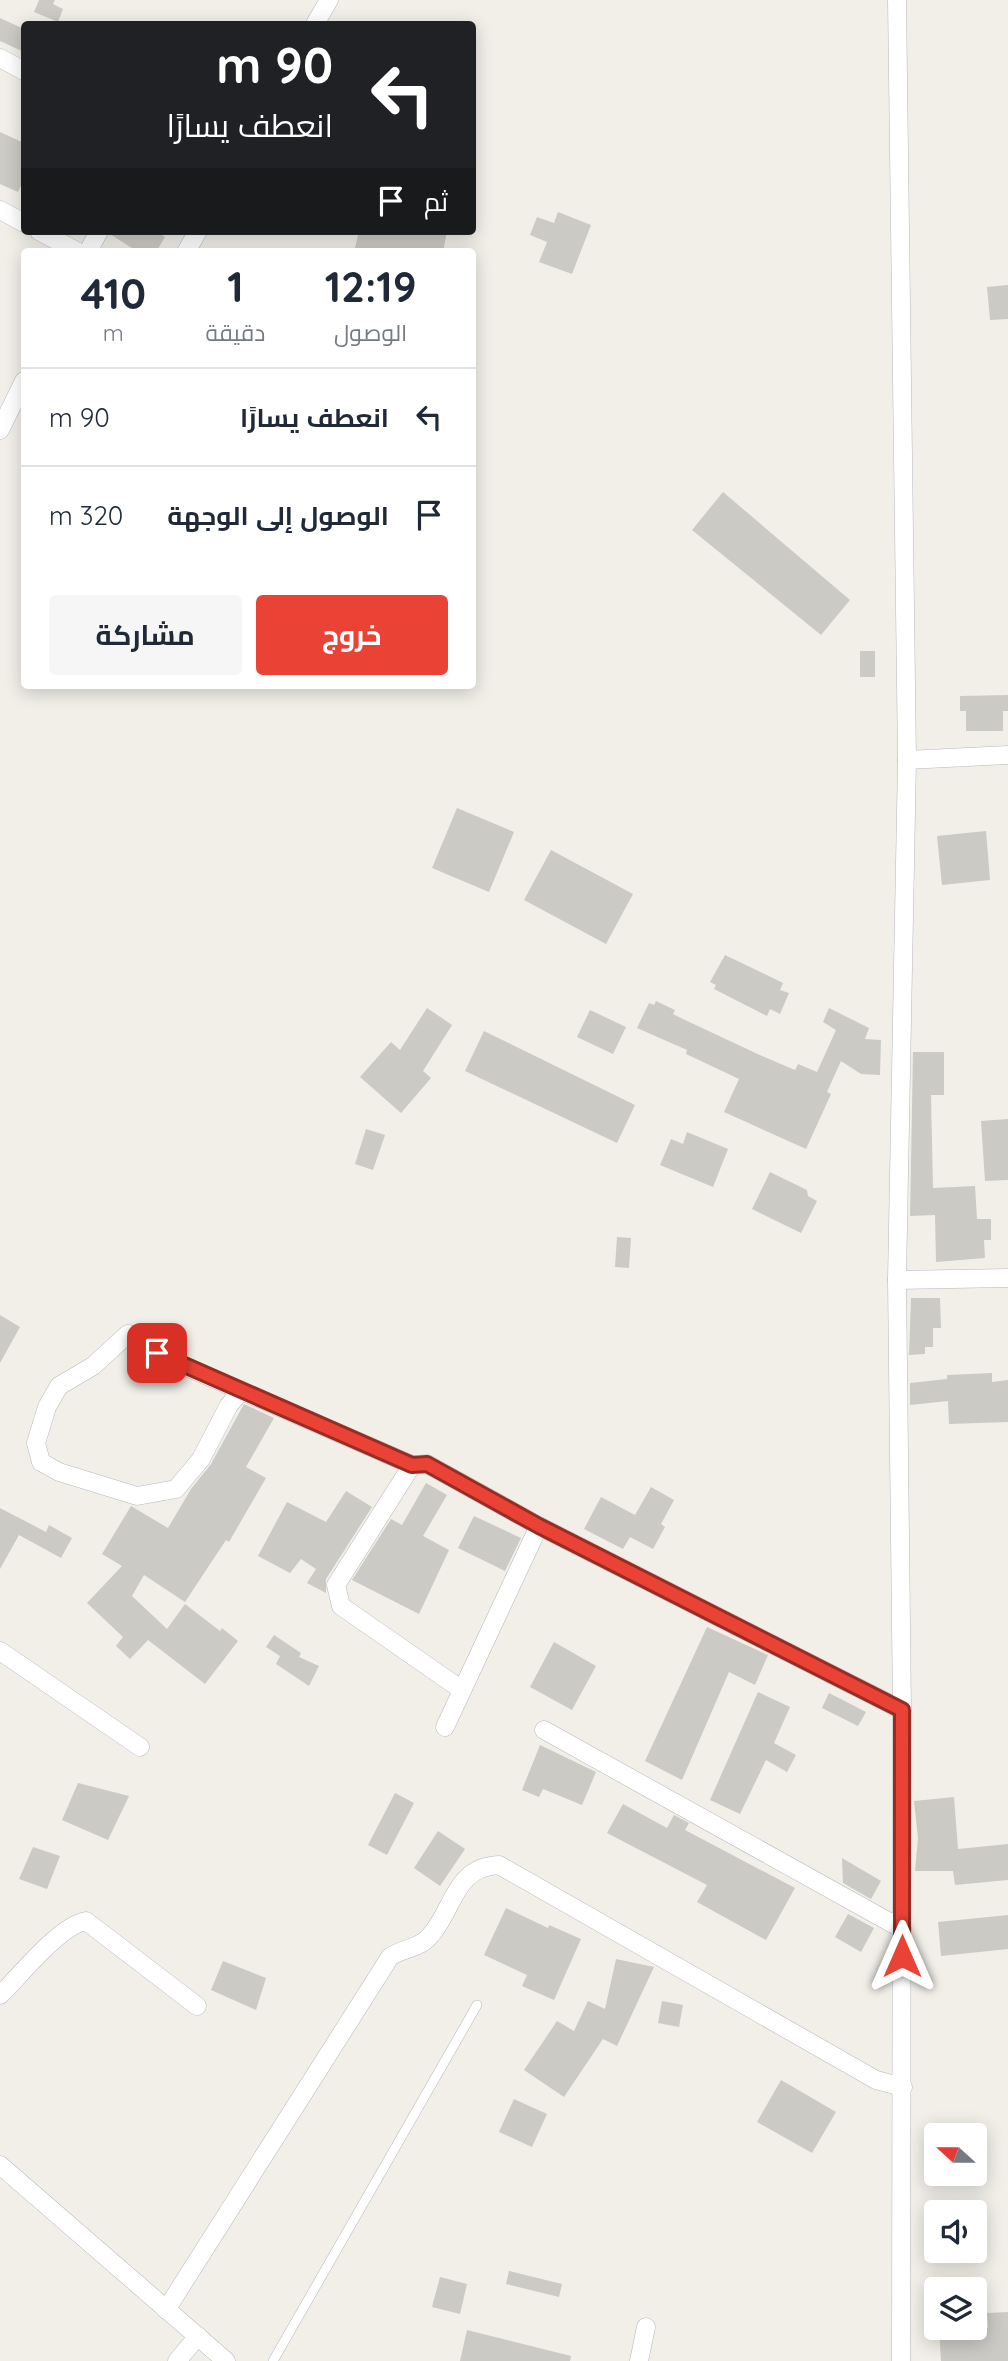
<!DOCTYPE html>
<html lang="ar">
<head>
<meta charset="utf-8">
<style>
  :root { --surface:#fff; --page:#f6f6f7; --text:#1f2937; --muted:#747a83; --line:#e0e1e3; --accent:#ea4335 }
  body { margin:0; font-family:Quicksand,Cairo,sans-serif; background:var(--page); color:var(--text); direction:rtl; height:100vh; display:flex; flex-direction:column; font-size:26px; white-space:nowrap }
  * { box-sizing:border-box; margin:0 }
  p { font-size:23px; color:var(--muted) }
  .icon { flex:none; width:38px; height:38px; fill:none; stroke:currentColor; stroke-width:2; stroke-linecap:round; stroke-linejoin:round }
  .map { position:relative; flex:1; overflow:hidden; direction:ltr }
  .sheet { position:absolute; left:21px; top:248px; width:455px; height:441px; display:flex; flex-direction:column; background:var(--surface); border-radius:7px; box-shadow:0 4px 18px #0003; direction:rtl }
  .sheet>* { flex:none }
  .banner { position:absolute; left:21px; top:21px; width:455px; height:214px; border-radius:7px; box-shadow:0 4px 18px #0003; direction:rtl; background:#202124; color:#fff; overflow:hidden }
  .needle { width:46px; rotate:291deg }
  .controls { position:absolute; left:924px; top:2123px; display:grid; gap:14px }
  .controls a { display:grid; place-items:center; width:63px; height:63px; border-radius:7px; background:var(--surface); box-shadow:0 4px 18px #0003; font-size:35px }
  .pin { position:absolute; display:grid; place-items:center; width:60px; height:60px; color:#fff; margin:-30px; border-radius:14px; box-shadow:0 4px 10px #0006 }
  .me { position:absolute; width:77px; margin:-38px; rotate:0deg; stroke-linejoin:round; filter:drop-shadow(0 0 5px #0008) }
  .turn { display:flex; align-items:center; gap:24px; height:147px; padding:0 28px; font-size:32px }
  .turn .icon { width:91px; height:91px; stroke-width:2.5 }
  .turn b { display:block; font-size:49px; line-height:60px }
  .then { display:flex; align-items:center; height:66px; padding:0 28px; background:#0003; gap:14px; font-size:26px }
  .eta { display:flex; justify-content:space-evenly; align-items:center; height:119px; text-align:center }
  .eta b { font-size:42px; font-weight:700; line-height:49px }
  .cta { display:flex; gap:14px; margin-top:auto; padding:14px 28px }
  .cta a { flex:1; height:80px; border-radius:7px; background:var(--accent); color:#fff; font-size:28px; font-weight:700; line-height:80px; text-align:center }
  .cta a+a { background:var(--page); color:var(--text) }
  ul { padding:0; list-style:none }
  li { display:flex; align-items:center; gap:21px; height:98px; padding:0 28px; border-top:2px solid var(--line) }
  li div { flex:1 }
  li b { display:block; font-size:26px }
  li em { font-style:normal }
  .map>svg:first-child { display:block }
</style>
</head>
<body>
<div class="map">
<svg width="1008" height="2361" viewBox="0 0 1008 2361">
  <rect width="100%" height="100%" fill="#f1efe8"/>
  <g fill="#cccac5">
    <path d="M39,0H55L53,4L63,9L58,22L34,12Z"/>
    <path d="M0,18L24,29V52L0,41Z"/>
    <path d="M0,132L24,143V179L18,192L0,184Z"/>
    <path d="M558,212L591,225L572,274L539,262L547,242L530,235L537,217L554,223Z"/>
    <path d="M110,231H154L165,237L156,252H138L110,234Z"/>
    <path d="M359,231H447L443,252H354Z"/>
    <path d="M1008,285V319L990,320L987,287Z"/>
    <path d="M723,492L850,600L821,635L692,530Z"/>
    <rect x="860" y="651" width="15" height="26"/>
    <path d="M1008,695V711H1003V731H966V711H960V696Z"/>
    <path d="M457,808L514,832L489,892L432,868Z"/>
    <path d="M986,831L990,880L942,885L937,836Z"/>
    <path d="M551,850L633,894L606,944L524,900Z"/>
    <path d="M725,955L783,983L780,990L789,993L780,1014L770,1009L767,1016L714,989L716,985L710,982Z"/>
    <path d="M656,1001L675,1010L673,1014L685,1020L762,1056L795,1070L798,1064L817,1072L836,1030L823,1022L829,1008L869,1028L865,1039L881,1040L880,1075L861,1074L841,1061L827,1092L831,1094L806,1149L724,1112L739,1079L686,1054L687,1050L637,1028L649,1003L654,1005Z"/>
    <path d="M427,1008L452,1025L423,1071L431,1078L401,1113L360,1077L391,1042L400,1050Z"/>
    <path d="M590,1010L626,1027L613,1054L577,1037Z"/>
    <path d="M484,1031L635,1105L617,1143L465,1071Z"/>
    <path d="M913,1052H944V1095H931L933,1188L975,1186L977,1219H991V1240H984L985,1258L936,1262L935,1215L910,1216Z"/>
    <path d="M1008,1119V1180L985,1181L981,1121Z"/>
    <path d="M366,1129L385,1135L373,1170L355,1164Z"/>
    <path d="M687,1132L728,1149L713,1187L660,1165L671,1139L683,1144Z"/>
    <path d="M770,1172L807,1190L808,1196L817,1201L801,1233L752,1209Z"/>
    <path d="M617,1237L631,1238L629,1268L615,1267Z"/>
    <path d="M911,1298H940L941,1328H933V1347H925V1354L909,1355Z"/>
    <path d="M0,1315L20,1327L0,1363Z"/>
    <path d="M992,1373V1382L1008,1380V1422L949,1424L948,1401L910,1405V1383L947,1379V1375Z"/>
    <path d="M244,1404L274,1418L246,1467L266,1478L229,1542L226,1540L185,1602L144,1575L132,1596L167,1629L185,1604L220,1631L222,1628L238,1641L205,1684L148,1640L130,1659L116,1646L123,1637L87,1603L122,1566L102,1554L131,1506L168,1528L191,1489L211,1464Z"/>
    <path d="M426,1483L447,1495L423,1536L449,1550L419,1614L352,1580L391,1519L402,1525Z"/>
    <path d="M651,1487L674,1500L661,1524L665,1527L653,1549L630,1537L623,1549L584,1529L601,1497L635,1515Z"/>
    <path d="M346,1491L372,1507L326,1579V1593L307,1583L316,1569L301,1559L290,1573L258,1556L287,1502L326,1522Z"/>
    <path d="M0,1508L46,1532L49,1525L72,1538L61,1558L19,1535L0,1569Z"/>
    <path d="M474,1516L521,1538L505,1571L458,1548Z"/>
    <path d="M707,1627L768,1655L755,1685L729,1672L682,1780L645,1761Z"/>
    <path d="M274,1635L301,1653L299,1657L319,1666L309,1686L276,1664L280,1656L266,1647Z"/>
    <path d="M554,1642L596,1666L572,1710L530,1687Z"/>
    <path d="M758,1692L790,1707L774,1743L796,1755L787,1772L766,1760L740,1814L710,1800Z"/>
    <path d="M829,1693L866,1712L858,1726L822,1708Z"/>
    <path d="M540,1745L596,1772L582,1805L543,1789L539,1797L522,1790Z"/>
    <path d="M78,1783L129,1796L108,1840L62,1820Z"/>
    <path d="M395,1793L414,1803L387,1855L368,1845Z"/>
    <path d="M954,1797L958,1849L1008,1844V1880L955,1885L953,1871H915L918,1838L914,1801Z"/>
    <path d="M623,1804L667,1828L674,1815L689,1823L685,1830L795,1888L766,1940L697,1902L707,1885L607,1833Z"/>
    <path d="M438,1831L465,1849L440,1886L414,1868Z"/>
    <path d="M33,1847L60,1856L47,1889L19,1879Z"/>
    <path d="M842,1858L881,1881L871,1899L843,1883Z"/>
    <path d="M506,1908L548,1928L549,1925L581,1939L554,2000L522,1986L527,1975L484,1955Z"/>
    <path d="M848,1914L874,1928L861,1952L835,1937Z"/>
    <path d="M1008,1915V1949L941,1956L938,1922Z"/>
    <path d="M616,1959L654,1967L617,2046L603,2039L564,2097L524,2070L557,2021L574,2031L588,2001L605,2009Z"/>
    <path d="M223,1961L266,1978L256,2010L211,1990Z"/>
    <path d="M662,2001L683,2005L679,2027L658,2023Z"/>
    <path d="M781,2080L836,2112L812,2153L757,2122Z"/>
    <path d="M514,2099L547,2114L532,2147L499,2132Z"/>
    <path d="M509,2271L562,2284L559,2297L506,2284Z"/>
    <path d="M440,2277L467,2284L460,2314L432,2307Z"/>
    <path d="M1008,2312V2361H941L939,2328H988L987,2313Z"/>
    <path d="M467,2330L571,2356L570,2361H460Z"/>
  </g>
  <g fill="none" stroke-linecap="round" stroke-linejoin="round">
    <g stroke="#b5b8bc" stroke-width="10">
      <path id="lane" d="M273,2361L477,2005"/>
    </g>
    <g stroke="#b5b8bc" stroke-width="19">
      <g id="street">
        <path d="M897,0L907,760L897,1280L902,1710L901,2361"/>
        <path d="M315,24L329,0"/>
        <path d="M0,58L24,71"/>
        <path d="M0,210L24,223"/>
        <path d="M39,231L78,252"/>
        <path d="M88,252L99,231"/>
        <path d="M186,252L198,231"/>
        <path d="M0,430L24,381"/>
        <path d="M907,760L1008,755"/>
        <path d="M897,1280L1008,1278"/>
        <path d="M241,1391L229,1405L201,1459L176,1489L137,1496L59,1472L41,1462L36,1443L47,1407L59,1386L93,1366L128,1334L173,1361L412,1465L427,1464L539,1526L902,1710"/>
        <path d="M412,1465L336,1585L341,1606L462,1690"/>
        <path d="M0,1651L140,1747"/>
        <path d="M445,1727L539,1526"/>
        <path d="M544,1730L902,1929"/>
        <path d="M0,1995C21,1975 59,1926 86,1921L197,2006"/>
        <path d="M0,2165L226,2361"/>
        <path d="M166,2310L390,1957C401,1949 420,1948 429,1937C454,1911 453,1867 499,1865L876,2080L903,2087"/>
        <path d="M177,2361L198,2336"/>
        <path d="M639,2361L646,2327"/>
      </g>
    </g>
    <use href="#lane" stroke="#fff" stroke-width="9"/>
    <use href="#street" stroke="#fff" stroke-width="18"/>
  </g>
  <g fill="none" stroke-linecap="round" stroke-linejoin="round">
    <g stroke="#982c22" stroke-width="18">
      <path id="route" d="M157,1353L412,1465L427,1464L539,1526L902,1710V1956"/>
    </g>
    <use href="#route" stroke="#ea4335" stroke-width="12"/>
  </g>
</svg>
<div class="controls">
<a><svg class="needle" viewBox="-14 -14 28 28"><path d="M0-13l5 13h-10z" fill="#e53935"/><path d="M0 13l5-13h-10z" fill="#747a83"/></svg></a>
<a><svg class="icon" aria-label="sound" viewBox="0 0 24 24"><path d="M4 9h4l5-4v14l-5-4H4zM17 9q2 3 0 6"/></svg></a>
<a><svg class="icon" aria-label="layers" viewBox="0 0 24 24"><path d="M12 4l9 5-9 5-9-5zM3 14l9 5 9-5"/></svg></a>
</div>
<div class="pin" style="left:157px;top:1353px;background:#d93025"><svg class="icon" aria-label="arrive" viewBox="0 0 24 24"><path d="M6 21V4h12l-3 4 3 4H6"/></svg></div>
<svg class="me" style="left:902px;top:1956px" viewBox="-20 -20 40 40"><path d="M0-17L14 15 0 8-14 15z" fill="#ea4335" stroke="#fff" stroke-width="4"/></svg>
<div class="banner">
<div class="turn"><svg class="icon" aria-label="left" viewBox="0 0 24 24"><path d="M17 20v-9H6M10 6l-5 5 5 5"/></svg><div><b>90 m</b>انعطف يسارًا</div></div>
<div class="then">ثم<svg class="icon" aria-label="arrive" viewBox="0 0 24 24"><path d="M6 21V4h12l-3 4 3 4H6"/></svg></div>
</div>
<section class="sheet">
<div class="eta">
<div><b>12:19</b><p>الوصول</p></div>
<div><b>1</b><p>دقيقة</p></div>
<div><b>410</b><p>m</p></div>
</div>
<ul>
<li><svg class="icon" aria-label="left" viewBox="0 0 24 24"><path d="M17 20v-9H6M10 6l-5 5 5 5"/></svg><div><b>انعطف يسارًا</b></div><em>90 m</em></li>
<li><svg class="icon" aria-label="arrive" viewBox="0 0 24 24"><path d="M6 21V4h12l-3 4 3 4H6"/></svg><div><b>الوصول إلى الوجهة</b></div><em>320 m</em></li>
</ul>
<div class="cta"><a>خروج</a><a>مشاركة</a></div>
</section>
</div>
</body>
</html>
